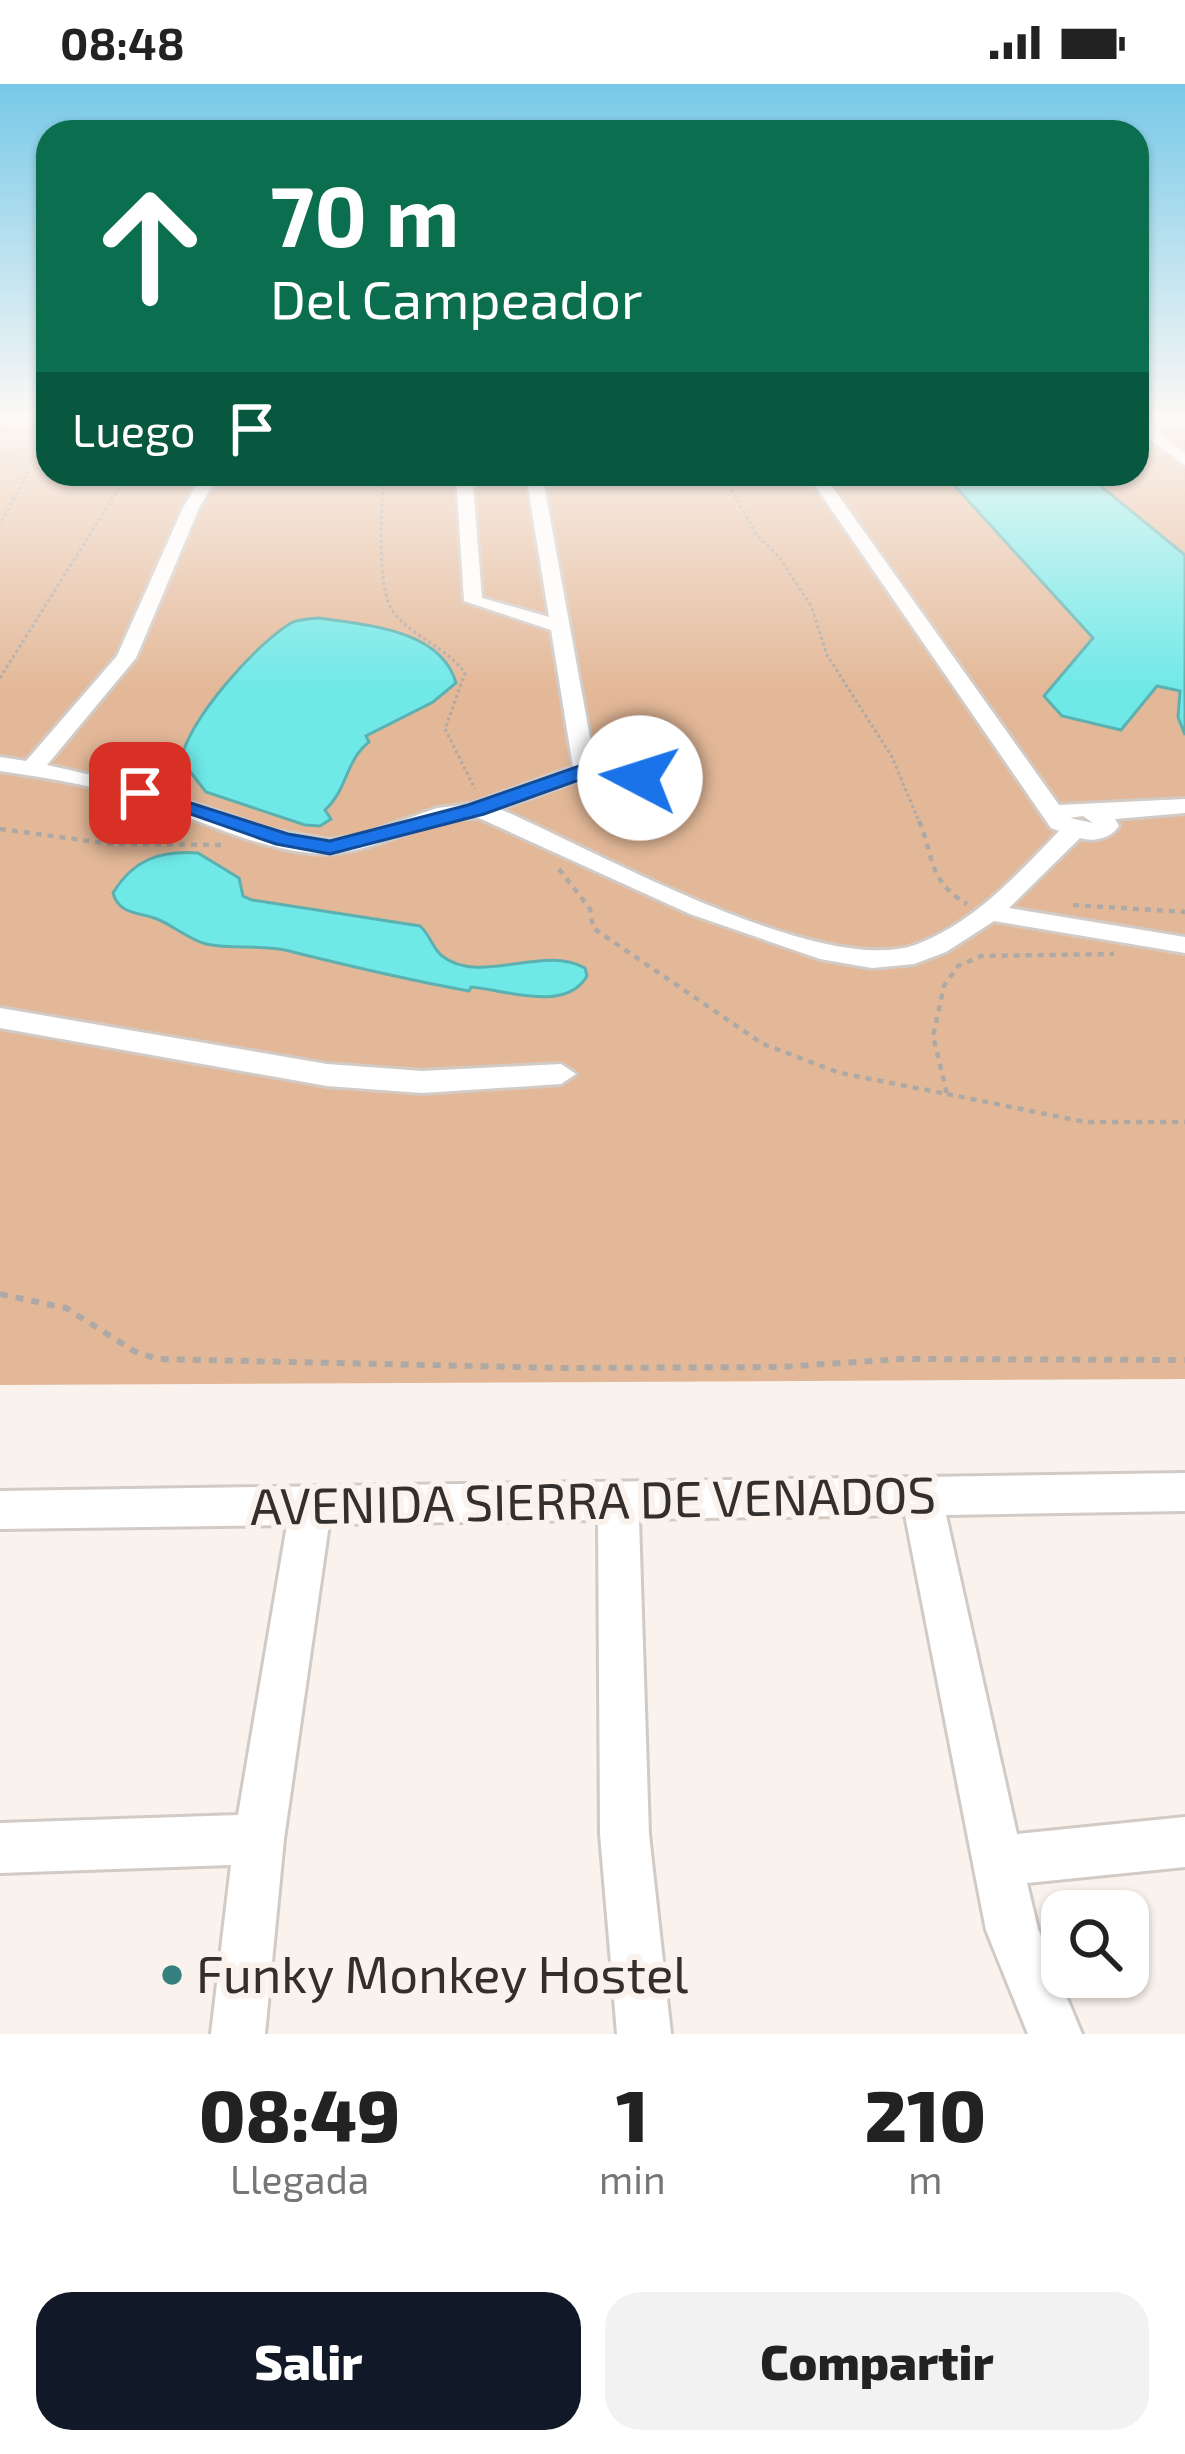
<!DOCTYPE html>
<html lang="es">
<head>
<meta charset="utf-8">
<style>
  :root { --surface:#fff; --page:#f2f2f2; --text:#222; --muted:#767676; --accent:#111827 }
  body { margin:0; font-family:"Exo 2",sans-serif; background:var(--page); color:var(--text); height:100vh; display:flex; flex-direction:column; font-size:45px; white-space:nowrap }
  * { box-sizing:border-box; margin:0 }
  p { font-size:39px; color:var(--muted) }
  .icon { flex:none; width:66px; height:66px; fill:none; stroke:currentColor; stroke-width:2; stroke-linecap:round; stroke-linejoin:round }
  .map { position:relative; height:1950px; overflow:hidden }
  .side { display:flex; flex-direction:column; background:var(--surface); flex:1 }
  .side>* { flex:none }
  .banner { position:absolute; left:36px; top:36px; width:1113px; height:366px; border-radius:36px; box-shadow:0 3px 9px #0004; background:#0b6e4f; color:#fff; overflow:hidden }
  .controls { position:absolute; left:1041px; top:1806px; display:grid; gap:24px }
  .controls a { display:grid; place-items:center; width:108px; height:108px; border-radius:24px; background:var(--surface); box-shadow:0 3px 9px #0004; font-size:60px }
  .pin { position:absolute; display:grid; place-items:center; width:102px; height:102px; color:#fff; margin:-51px; border-radius:24px; box-shadow:0 6px 18px #0006 }
  .me { position:absolute; width:132px; margin:-66px; rotate:275deg; stroke-linejoin:round; filter:drop-shadow(0 0 9px #0008) }
  .turn { display:flex; align-items:center; gap:42px; height:252px; padding:0 36px; font-size:54px }
  .turn .icon { width:156px; height:156px; stroke-width:2.5 }
  .turn b { display:block; font-size:84px; line-height:102px }
  .then { display:flex; align-items:center; height:114px; padding:0 36px; background:#0003; gap:24px; font-size:45px }
  .eta { display:flex; justify-content:space-evenly; align-items:center; height:204px; text-align:center }
  .eta b { font-size:72px; font-weight:800; line-height:84px }
  .cta { display:flex; gap:24px; margin-top:auto; padding:24px 36px }
  .cta a { flex:1; height:138px; border-radius:36px; background:var(--accent); color:#fff; font-size:48px; font-weight:800; line-height:138px; text-align:center }
  .cta a+a { background:var(--page); color:var(--text) }
  .status { display:flex; justify-content:space-between; align-items:center; height:84px; padding:0 60px; background:var(--surface); direction:ltr }
  .status svg { height:33px; fill:currentColor }
  .map>svg:first-child { display:block }
</style>
</head>
<body>
<div class="status"><b>08:48</b><svg viewBox="0 0 49 12"><path d="M0 12V9h3v3zM5 12V6h3v6zM10 12V3h3v9zM15 12V0h3v12zM26 1h20v11H26zM47 4h2v5h-2z"/></svg></div>
<div class="map">
<svg width="1185" height="1950" viewBox="0 0 1185 1950">
  <rect width="100%" height="100%" fill="#faf2ec"/>
  <path fill="#e3b898" d="M0,332H48V390H1137V332H1185V1295L0,1301Z"/>
  <g fill="#6ee9e8" stroke="#5cb1b0" stroke-width="3">
    <path d="M944,390H1086L1185,471V651L1178,633L1180,607L1157,602L1121,646L1062,632L1044,612L1093,554Z"/>
    <path d="M319,534C365,541 441,545 456,599L433,618L366,652L369,658C345,677 348,705 325,726L331,735L320,742L305,741L206,708L181,676C189,635 256,560 291,539C299,535 310,535 319,534Z"/>
    <path d="M198,769L239,794L243,812L252,816L420,842C430,851 432,863 442,872C481,902 543,860 585,884L587,892C566,929 506,906 471,903L469,907C408,896 349,882 289,867C263,860 233,866 206,860C188,855 174,842 157,835C139,828 119,831 113,809C133,776 160,766 198,769Z"/>
  </g>
  <g fill="none" stroke-linecap="round" stroke-linejoin="round">
    <g stroke="#d2cac5" stroke-width="6">
      <g id="minor">
        <path d="M0,332L47,336L40,340L0,339Z"/>
        <path d="M1185,334V342L1154,345L1185,369V381L1137,346V338Z"/>
        <path d="M203,390H219L199,424L136,574L47,681L153,705L271,746L331,756L361,751L437,724L471,720L573,683L551,546L464,517L456,390H472L482,514L549,533L526,390H542L595,681L648,690L652,695L640,702L587,693L500,725C593,765 820,894 915,861C973,840 1018,790 1059,747L1051,744L807,390H823L1059,721L1185,715V729L1115,735L1119,742C1110,755 1094,758 1080,754L1009,824L1185,853V869L994,837L946,868L914,880L872,884L820,875L690,830L479,734C420,732 371,776 310,769C252,763 198,735 144,717C97,702 48,694 0,687V673L26,677L117,572L183,424ZM1083,732L1093,739L1070,734Z"/>
        <path d="M0,924L327,980L422,987L561,980L576,990L561,1000L422,1009L327,1002L0,944Z"/>
        <path d="M1185,1389V1427L946,1431L1017,1750L1185,1733V1783L1027,1799L1038,1845L1082,1950H1028L986,1846L905,1431L639,1435L649,1750L671,1950H617L600,1750L598,1436L329,1440L284,1755L265,1950H211L231,1781L0,1789V1739L238,1731L287,1441L0,1445V1407Z"/>
      </g>
    </g>
    <g stroke="#afa9a5" stroke-width="3" stroke-dasharray="3 3" stroke-linecap="butt">
      <path d="M0,369L23,377L29,386L0,441"/>
      <path d="M384,390C382,421 375,504 394,529C413,553 446,563 465,589L445,645L475,705"/>
      <path d="M723,390L756,450L779,473L811,522L827,571L892,673L920,740"/>
      <path d="M0,594L119,404L138,390"/>
    </g>
    <g stroke="#afa9a5" stroke-width="4.5" stroke-dasharray="6 6" stroke-linecap="butt">
      <path d="M919,737C935,774 927,796 967,820"/>
      <path d="M0,745L112,760L227,761"/>
      <path d="M559,785L590,825L593,844L763,960L840,989L947,1010L933,952L944,902L958,882L981,872L1114,870"/>
      <path d="M1073,821L1185,828"/>
      <path d="M947,1010L1085,1038H1185"/>
    </g>
    <path stroke="#afa9a5" stroke-width="6" stroke-dasharray="8 8" stroke-linecap="butt" d="M0,1210L66,1224L134,1267L157,1275L563,1284L780,1283L902,1275L1185,1276"/>
    <use href="#minor" fill="#fff" fill-rule="evenodd"/>
  </g>
  <linearGradient id="sky" x2="0" y2="1"><stop stop-color="#77c9e8"/><stop offset="0.55" stop-color="#fdf9f6"/><stop offset="1" stop-color="#fdf9f6" stop-opacity="0"/></linearGradient>
  <rect width="1185" height="605" fill="url(#sky)"/>
  <path fill="#1a73e8" stroke="#114b97" stroke-width="3" d="M585,680L640,688L650,694L640,701L587,693L484,730L330,770L276,760L130,709L140,703L288,750L330,757L468,721Z"/>
  <circle fill="#378080" stroke="#faf2ec" stroke-width="4.5" cx="172" cy="1891" r="12"/>
  <g text-anchor="middle" stroke-width="12" stroke-linejoin="round" paint-order="stroke">
    <g font-size="51" fill="#322f2d" stroke="#faf2ec">
      <text transform="translate(593 1417) rotate(-1)" y="18">AVENIDA SIERRA DE VENADOS</text>
    </g>
    <g font-size="51" fill="#322f2d" stroke="#faf2ec" text-anchor="start">
      <text x="196" y="1909">Funky Monkey Hostel</text>
    </g>
  </g>
</svg>
<div class="controls">
<a><svg class="icon" aria-label="search" viewBox="0 0 24 24"><circle cx="10" cy="10" r="6"/><path d="M15 15l6 6"/></svg></a>
</div>
<div class="pin" style="left:140px;top:709px;background:#d93025"><svg class="icon" aria-label="arrive" viewBox="0 0 24 24"><path d="M6 21V4h12l-3 4 3 4H6"/></svg></div>
<svg class="me" style="left:640px;top:694px" viewBox="-20 -20 40 40"><circle r="19" fill="#fff"/><path d="M0-13L10 11 0 6-10 11z" fill="#1a73e8"/></svg>
<div class="banner">
<div class="turn"><svg class="icon" aria-label="ahead" viewBox="0 0 24 24"><path d="M12 20V5M6 11l6-6 6 6"/></svg><div><b>70 m</b>Del Campeador</div></div>
<div class="then">Luego<svg class="icon" aria-label="arrive" viewBox="0 0 24 24"><path d="M6 21V4h12l-3 4 3 4H6"/></svg></div>
</div>
</div>
<section class="side">
<div class="eta">
<div><b>08:49</b><p>Llegada</p></div>
<div><b>1</b><p>min</p></div>
<div><b>210</b><p>m</p></div>
</div>
<div class="cta"><a>Salir</a><a>Compartir</a></div>
</section>
</body>
</html>
